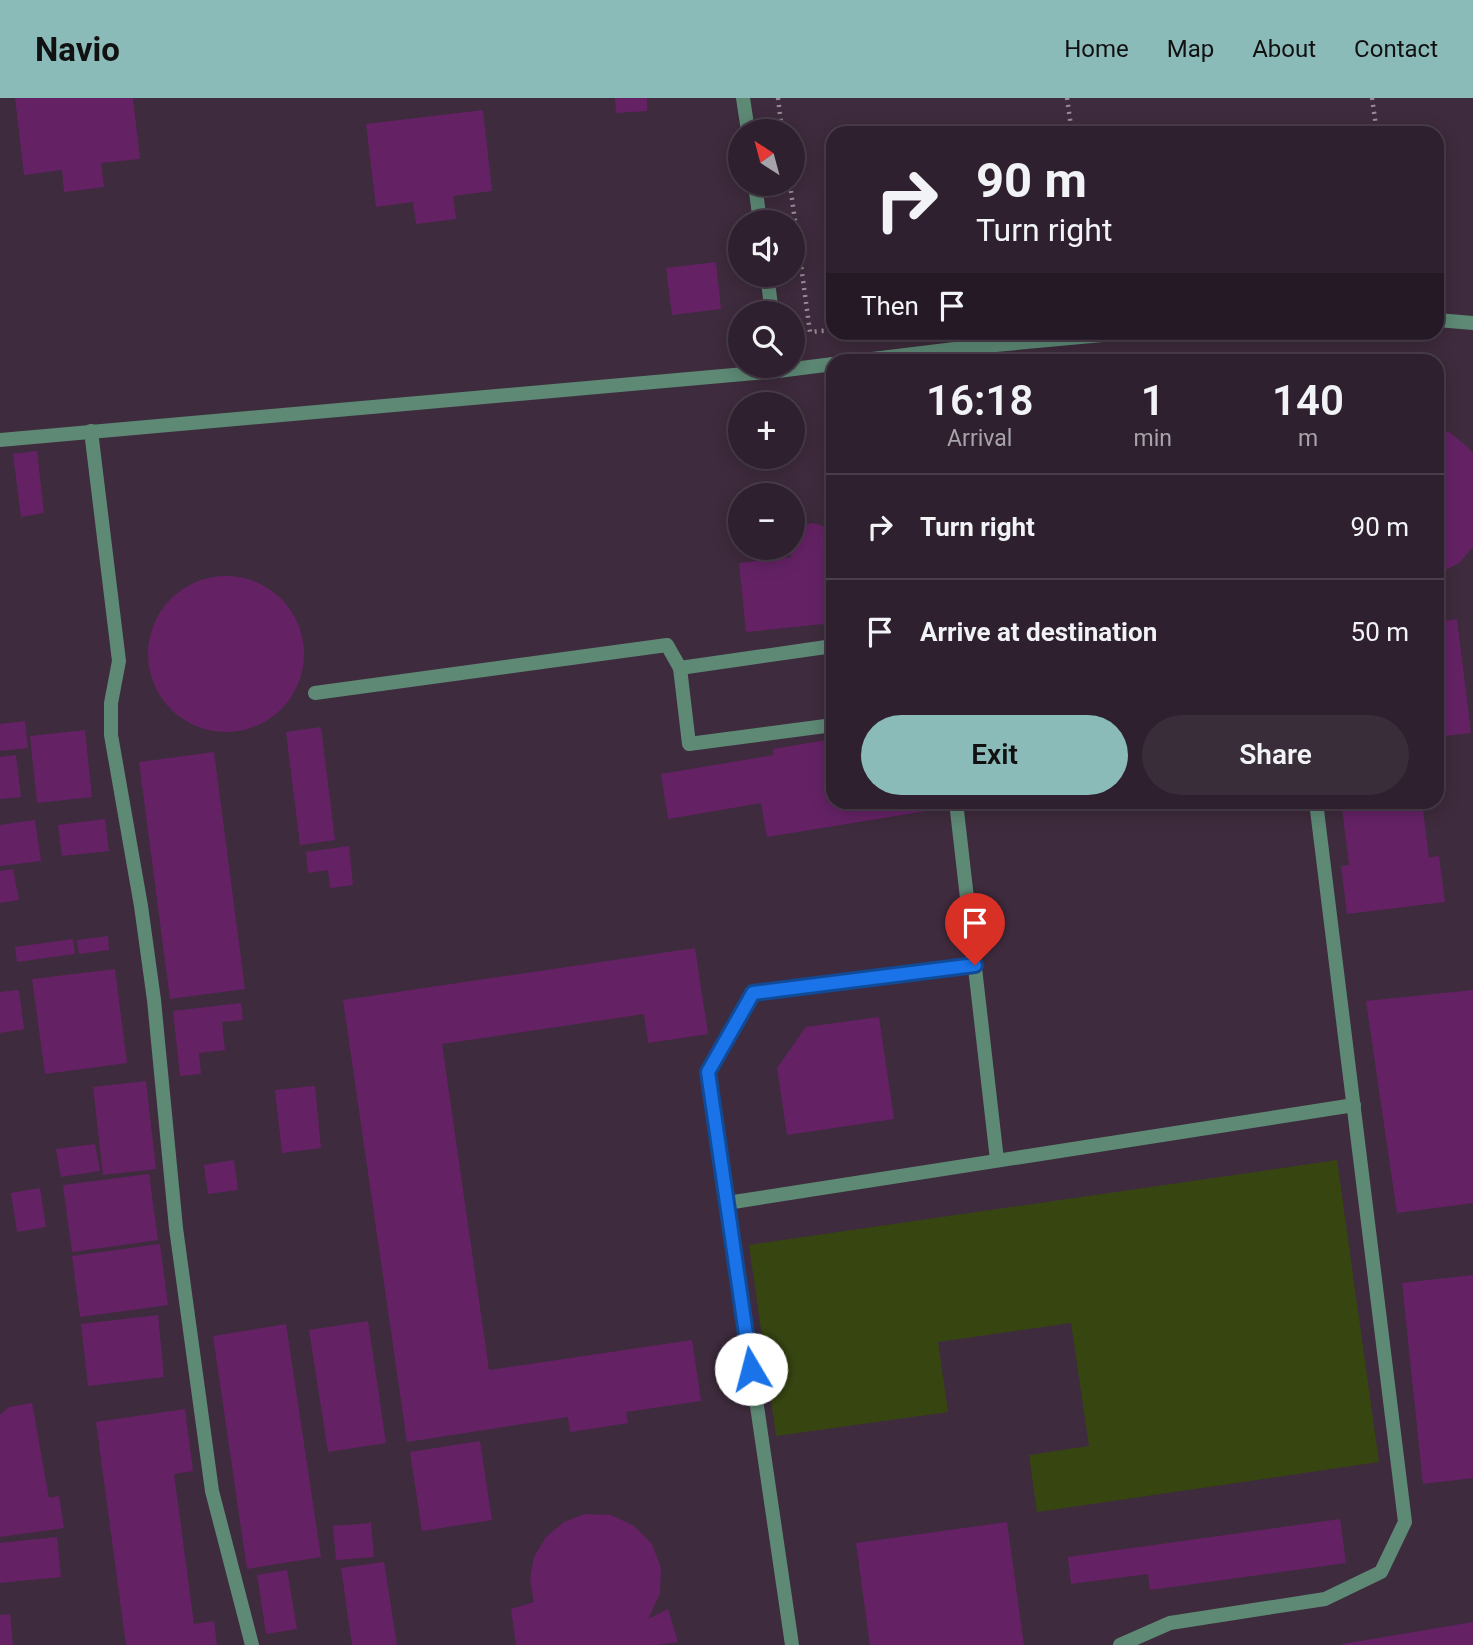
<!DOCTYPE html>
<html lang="en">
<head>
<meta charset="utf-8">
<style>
  :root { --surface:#2e202e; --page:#3a2d3a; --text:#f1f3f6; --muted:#a7a3aa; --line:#493e4a; --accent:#8bbbb9 }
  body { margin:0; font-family:Roboto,sans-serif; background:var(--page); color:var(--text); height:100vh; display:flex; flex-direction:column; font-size:26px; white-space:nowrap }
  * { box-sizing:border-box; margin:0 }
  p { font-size:23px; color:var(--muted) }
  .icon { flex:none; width:38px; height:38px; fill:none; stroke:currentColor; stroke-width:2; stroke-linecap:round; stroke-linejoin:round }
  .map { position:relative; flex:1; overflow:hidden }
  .sheet { position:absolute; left:826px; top:256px; width:618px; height:455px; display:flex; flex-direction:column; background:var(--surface); border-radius:21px; box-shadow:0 4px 18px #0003,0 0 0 2px var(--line) }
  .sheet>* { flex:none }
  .guide { position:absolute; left:826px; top:28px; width:618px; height:214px; border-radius:21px; box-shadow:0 4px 18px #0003,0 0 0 2px var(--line); background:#2e202e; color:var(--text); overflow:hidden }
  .needle { width:46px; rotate:324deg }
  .fabs { position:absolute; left:728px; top:21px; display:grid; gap:14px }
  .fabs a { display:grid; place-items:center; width:77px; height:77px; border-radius:50%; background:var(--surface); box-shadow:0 4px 18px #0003,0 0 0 2px var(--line); font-size:35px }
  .pin { position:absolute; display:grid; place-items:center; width:60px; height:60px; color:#fff; margin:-72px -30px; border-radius:50% 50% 50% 0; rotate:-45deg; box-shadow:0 0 7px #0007 }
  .pin .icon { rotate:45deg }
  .me { position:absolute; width:77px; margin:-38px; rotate:352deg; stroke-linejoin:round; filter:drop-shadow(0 0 5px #0008) }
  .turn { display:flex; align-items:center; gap:24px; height:147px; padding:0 35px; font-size:32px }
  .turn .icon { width:91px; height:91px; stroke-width:2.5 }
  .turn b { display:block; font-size:49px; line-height:60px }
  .then { display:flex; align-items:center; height:66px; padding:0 35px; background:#0003; gap:14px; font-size:26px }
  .eta { display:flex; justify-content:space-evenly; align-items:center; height:119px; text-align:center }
  .eta b { font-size:42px; font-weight:600; line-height:49px }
  .action { display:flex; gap:14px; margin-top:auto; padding:14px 35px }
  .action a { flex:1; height:80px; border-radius:42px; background:var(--accent); color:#111; font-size:28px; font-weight:600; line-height:80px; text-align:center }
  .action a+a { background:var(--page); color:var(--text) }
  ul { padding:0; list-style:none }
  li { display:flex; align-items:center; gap:21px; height:105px; padding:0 35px; border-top:2px solid var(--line) }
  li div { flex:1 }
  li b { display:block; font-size:26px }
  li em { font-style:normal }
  header { display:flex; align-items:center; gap:42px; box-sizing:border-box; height:98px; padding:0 35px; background:var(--accent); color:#111 }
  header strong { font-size:33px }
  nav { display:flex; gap:38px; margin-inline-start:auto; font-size:24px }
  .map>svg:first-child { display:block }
</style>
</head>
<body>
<header>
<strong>Navio</strong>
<nav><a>Home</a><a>Map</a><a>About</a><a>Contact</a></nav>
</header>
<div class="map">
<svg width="1473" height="1547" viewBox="0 0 1473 1547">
  <rect width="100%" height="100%" fill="#3e2b3d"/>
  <path fill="#374611" d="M1337,1062L1379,1364L1037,1414L1029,1357L1089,1348L1071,1225L938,1244L948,1314L776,1338L749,1147Z"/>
  <g fill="#642265">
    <path d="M15,0H133L140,61L101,65L104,89L64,94L62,72L24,77Z"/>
    <path d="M615,0H647V13L616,15Z"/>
    <path d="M483,12L492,93L453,98L456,121L416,126L413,104L376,109L366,26Z"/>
    <path d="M716,164L721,211L672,217L666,170Z"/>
    <path d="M1437,330L1449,334L1469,350L1473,356V449L1459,465L1437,476Z"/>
    <path d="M37,353L44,415L21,419L13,356Z"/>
    <path d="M812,425L821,427L833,434V525L746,534L739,465L791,459L790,450H793L795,435L802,428Z"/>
    <circle cx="226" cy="556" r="78"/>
    <path d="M1457,521L1471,635L1444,638L1437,574V524Z"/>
    <path d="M25,623L28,650L0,653V626Z"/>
    <path d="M321,629L335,742L300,747L286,634Z"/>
    <path d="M85,632L92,699L37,705L30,638Z"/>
    <path d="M833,641V704H930L932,712L767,739L761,705L668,721L661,676L774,657L773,651Z"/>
    <path d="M214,654L245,891L170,901L139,664Z"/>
    <path d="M16,657L21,699L0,701V659Z"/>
    <path d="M1331,704H1422L1429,760L1439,758L1445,804L1347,816L1341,768L1349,767L1342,710L1332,712Z"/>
    <path d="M105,721L109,753L62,758L58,727Z"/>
    <path d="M35,722L41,763L0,768V727Z"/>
    <path d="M349,748L353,787L330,790L328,772L308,775L306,754Z"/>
    <path d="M13,771L19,802L0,805V773Z"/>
    <path d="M108,838L109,852L79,856L77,842Z"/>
    <path d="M73,841L75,856L17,864L15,849Z"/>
    <path d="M695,850L708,936L648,945L644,916L442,946L489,1272L692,1242L701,1303L626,1314L628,1325L570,1334L568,1319L407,1344L343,902Z"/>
    <path d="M115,871L127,965L45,976L32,881Z"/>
    <path d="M19,892L24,931L0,935V894Z"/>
    <path d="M1473,892V1105L1397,1115L1366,903Z"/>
    <path d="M241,905L243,922L222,924L225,952L199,955L201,976L180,978L173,913Z"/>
    <path d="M879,919L894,1021L787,1037L777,970L806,929Z"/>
    <path d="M146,983L156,1071L103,1077L93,989Z"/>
    <path d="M315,988L321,1050L282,1055L275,992Z"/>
    <path d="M95,1046L100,1073L61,1079L56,1051Z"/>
    <path d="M234,1062L238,1092L208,1096L204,1067Z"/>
    <path d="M149,1076L158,1142L72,1154L63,1087Z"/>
    <path d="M40,1090L46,1129L17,1134L11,1095Z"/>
    <path d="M160,1146L168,1207L80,1219L72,1158Z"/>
    <path d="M1473,1177V1380L1423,1386L1402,1185Z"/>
    <path d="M158,1217L164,1279L88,1288L81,1226Z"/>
    <path d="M368,1223L386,1345L328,1354L309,1232Z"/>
    <path d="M286,1226L321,1459L247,1471L213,1238Z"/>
    <path d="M32,1305L49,1400L59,1398L64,1430L0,1439V1317L9,1309Z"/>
    <path d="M185,1311L193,1373L174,1376L194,1526L214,1523L217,1547H126L96,1324Z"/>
    <path d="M480,1343L492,1422L422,1433L410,1354Z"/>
    <path d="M585,1416L611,1417L634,1428L652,1446L661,1470L660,1496L648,1521L668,1511L678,1544L659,1547H516L511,1511L534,1504L530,1481L534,1459L546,1439L564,1424Z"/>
    <path d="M1340,1421L1346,1465L1150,1492L1148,1476L1071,1486L1068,1459Z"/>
    <path d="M1007,1424L1024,1547H870L856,1445Z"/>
    <path d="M371,1425L374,1459L336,1462L333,1428Z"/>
    <path d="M57,1439L61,1479L0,1485V1445Z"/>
    <path d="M384,1464L397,1547H352L341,1470Z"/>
    <path d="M287,1472L297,1531L266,1536L257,1477Z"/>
    <path d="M10,1516L13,1547H0V1517Z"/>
    <path d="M1473,1524V1547H1342V1546Z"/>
  </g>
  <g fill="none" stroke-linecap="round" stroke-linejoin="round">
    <g stroke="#9b8b9a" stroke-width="4.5" stroke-dasharray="2 5" stroke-linecap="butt">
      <path d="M778,0L782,33"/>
      <path d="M1067,0L1072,35"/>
      <path d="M1372,0L1377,35"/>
      <path d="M790,86L810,234L833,232"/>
    </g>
    <g stroke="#5d8975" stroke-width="14">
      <path d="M743,0L748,33"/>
      <path d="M755,86L760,124"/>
      <path d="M767,177L772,215"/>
      <path d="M1437,222L1473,225"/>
      <path d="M864,262L963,250L1135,234"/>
      <path d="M91,333L119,563L111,605V637L141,808L154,902L176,1130L212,1393L252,1547"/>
      <path d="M0,342L778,273L833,266"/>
      <path d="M680,570L689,646L833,627"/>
      <path d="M315,595L667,547L680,570L833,548"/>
      <path d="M956,704L997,1062"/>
      <path d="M727,1105L1354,1007"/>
      <path d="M792,1547L708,974L753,895L975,867"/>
      <path d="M1120,1547L1170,1525L1325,1501L1381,1474L1405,1424L1316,704"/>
    </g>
  </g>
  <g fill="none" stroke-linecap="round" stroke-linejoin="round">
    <g stroke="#114b97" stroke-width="18">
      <path id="route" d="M751,1271L708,974L753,895L975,867"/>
    </g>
    <use href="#route" stroke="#1a73e8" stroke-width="12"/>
  </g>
</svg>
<div class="fabs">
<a><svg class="needle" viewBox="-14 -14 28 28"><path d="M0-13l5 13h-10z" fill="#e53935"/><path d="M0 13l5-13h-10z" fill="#a7a3aa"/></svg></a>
<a><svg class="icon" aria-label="sound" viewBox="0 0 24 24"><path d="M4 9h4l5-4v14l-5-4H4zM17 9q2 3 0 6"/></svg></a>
<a><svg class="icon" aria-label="search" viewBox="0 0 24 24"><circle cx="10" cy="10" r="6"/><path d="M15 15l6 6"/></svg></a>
<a>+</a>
<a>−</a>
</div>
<div class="pin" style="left:975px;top:867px;background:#d93025"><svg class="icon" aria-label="arrive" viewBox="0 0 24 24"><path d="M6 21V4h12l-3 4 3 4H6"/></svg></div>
<svg class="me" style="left:751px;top:1271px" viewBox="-20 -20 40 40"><circle r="19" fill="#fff"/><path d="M0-13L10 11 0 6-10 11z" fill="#1a73e8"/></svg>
<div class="guide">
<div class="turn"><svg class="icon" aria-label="right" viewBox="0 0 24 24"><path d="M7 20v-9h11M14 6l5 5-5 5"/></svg><div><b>90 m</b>Turn right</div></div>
<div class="then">Then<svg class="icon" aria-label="arrive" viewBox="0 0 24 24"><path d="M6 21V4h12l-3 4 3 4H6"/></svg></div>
</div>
<section class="sheet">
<div class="eta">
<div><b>16:18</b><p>Arrival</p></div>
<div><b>1</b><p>min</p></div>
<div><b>140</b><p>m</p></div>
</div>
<ul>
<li><svg class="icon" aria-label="right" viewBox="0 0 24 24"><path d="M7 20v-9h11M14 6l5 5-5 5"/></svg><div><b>Turn right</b></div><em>90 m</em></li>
<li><svg class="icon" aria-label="arrive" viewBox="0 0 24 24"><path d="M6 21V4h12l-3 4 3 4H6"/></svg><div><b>Arrive at destination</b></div><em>50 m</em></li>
</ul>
<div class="action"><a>Exit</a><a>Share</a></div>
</section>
</div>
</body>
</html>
